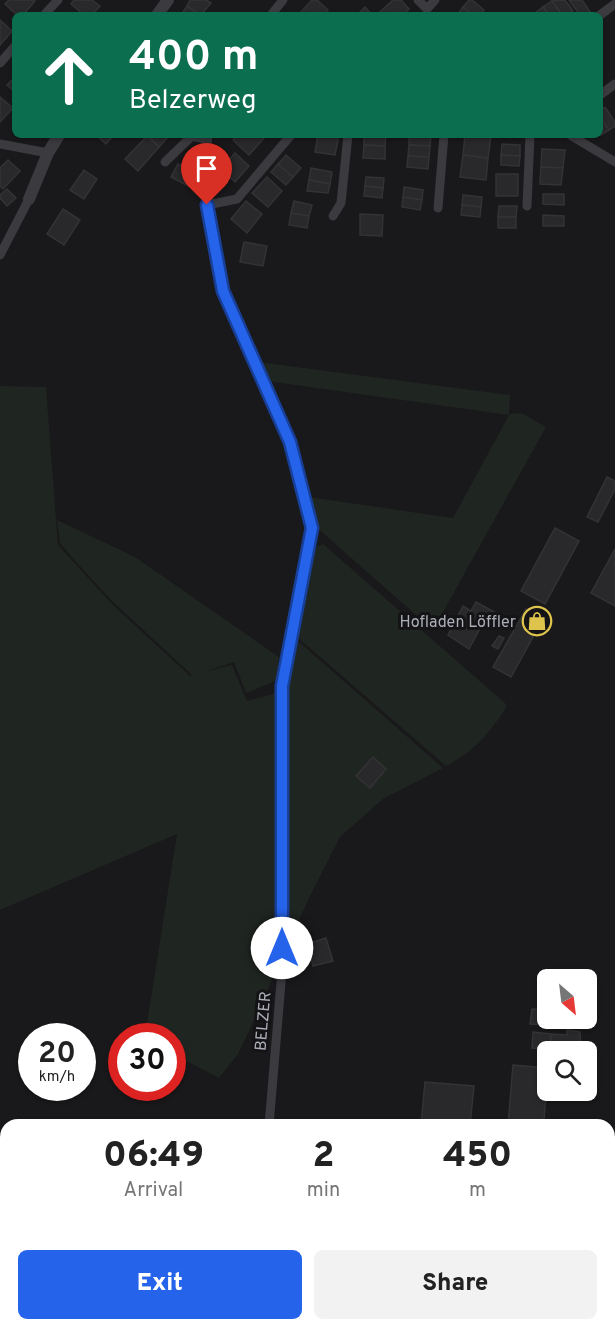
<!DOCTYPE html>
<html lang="en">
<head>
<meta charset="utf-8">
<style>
  :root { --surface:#fff; --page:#f2f2f2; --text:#222; --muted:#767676; --accent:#2563eb }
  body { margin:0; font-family:Overpass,sans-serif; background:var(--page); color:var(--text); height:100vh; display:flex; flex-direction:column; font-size:22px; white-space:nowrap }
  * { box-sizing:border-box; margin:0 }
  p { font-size:20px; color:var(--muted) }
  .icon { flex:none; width:33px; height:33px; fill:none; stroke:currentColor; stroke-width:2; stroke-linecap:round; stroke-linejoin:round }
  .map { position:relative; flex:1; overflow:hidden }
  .details { position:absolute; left:0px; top:1119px; width:615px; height:212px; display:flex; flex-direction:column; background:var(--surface); border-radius:18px 18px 0 0; box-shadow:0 2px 4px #0004 }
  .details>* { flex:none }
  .banner { position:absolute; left:12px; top:12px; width:591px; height:126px; border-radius:9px; box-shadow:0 2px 4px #0004; background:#0b6e4f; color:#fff; overflow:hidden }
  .needle { width:39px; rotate:152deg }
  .fabs { position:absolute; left:537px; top:969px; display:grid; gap:12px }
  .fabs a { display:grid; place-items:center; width:60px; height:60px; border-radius:9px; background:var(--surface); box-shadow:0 2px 4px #0004; font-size:30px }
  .speed { position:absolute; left:18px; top:1023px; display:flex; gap:12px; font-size:30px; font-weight:700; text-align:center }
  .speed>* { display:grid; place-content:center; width:78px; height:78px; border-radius:50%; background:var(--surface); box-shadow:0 2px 4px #0004; line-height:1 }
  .speed small { font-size:15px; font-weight:400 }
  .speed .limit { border:9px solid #d22; background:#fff; color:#111 }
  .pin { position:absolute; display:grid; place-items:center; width:51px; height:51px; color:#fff; margin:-62px -26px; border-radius:50% 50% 50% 0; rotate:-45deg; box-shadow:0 0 6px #0007 }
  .pin .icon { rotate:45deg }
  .me { position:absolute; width:66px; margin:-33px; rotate:0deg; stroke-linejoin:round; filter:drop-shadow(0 0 4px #0008) }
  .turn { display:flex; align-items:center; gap:21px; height:126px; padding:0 18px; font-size:27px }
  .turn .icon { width:78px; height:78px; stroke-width:2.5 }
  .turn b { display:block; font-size:42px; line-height:51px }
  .eta { display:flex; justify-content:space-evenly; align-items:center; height:102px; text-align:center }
  .eta b { font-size:36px; font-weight:800; line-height:42px }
  .action { display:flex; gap:12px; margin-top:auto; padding:12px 18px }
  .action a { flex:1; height:69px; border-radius:9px; background:var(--accent); color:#fff; font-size:24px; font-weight:800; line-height:69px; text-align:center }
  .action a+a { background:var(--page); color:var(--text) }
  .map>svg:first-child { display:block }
</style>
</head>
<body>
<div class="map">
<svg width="615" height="1330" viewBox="0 0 615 1330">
  <rect width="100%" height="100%" fill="#19181a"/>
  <g fill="#1f2521">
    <path d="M258,362L510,395L509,414L522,413L546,427L433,630L316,527L309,497L453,518L509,415L267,381Z"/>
    <path d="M0,386L46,387L58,545L113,605L190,676L192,675L112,601L77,563L60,543L57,520L135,557L279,657L276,681L246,693L234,662L204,672L232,665L247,701L288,690L298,641L443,768L383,799L340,837L308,900L249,1031L238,1054L219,1078L173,1054L172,1036H145L177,834L0,910Z"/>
    <path d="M323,544L506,704V708C490,732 473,753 446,766L296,636L314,548Z"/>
  </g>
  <g fill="#29292b" stroke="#333336" stroke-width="1.5">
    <path d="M9,0H34L35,1L23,15H17L5,4Z"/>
    <path d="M74,0H92L100,6L92,15H84L71,4Z"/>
    <path d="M190,0H206L211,3L201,15L187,6Z"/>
    <path d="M312,0H317L328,10L323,15H303L300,13Z"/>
    <path d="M393,0H401L409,9L403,15H383L380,12Z"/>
    <path d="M469,0H472L484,10L480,15H472L463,7Z"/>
    <path d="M565,0L573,11L562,15L552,1Z"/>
    <path d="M569,0H582L591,13L587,15H580Z"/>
    <path d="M552,1L562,15H549L543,7Z"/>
    <path d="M187,6L201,15H181Z"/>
    <path d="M365,7L372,15H357Z"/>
    <path d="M463,7L472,15H457Z"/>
    <path d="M543,7L549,15H536L535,13Z"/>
    <path d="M0,20L12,31L0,45Z"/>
    <path d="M15,77V92L7,85Z"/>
    <path d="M0,97L13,108L0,122Z"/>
    <path d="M605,107L615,122V126L609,130L600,117V111Z"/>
    <path d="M600,117L609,130L601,135L600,134Z"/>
    <path d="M96,135H114L106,144Z"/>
    <path d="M148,135H170L159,147Z"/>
    <path d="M237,135H262L265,137L249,155L233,140Z"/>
    <path d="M318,135H339L335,155L315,152Z"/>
    <path d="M364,135H386L385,146L364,145Z"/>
    <path d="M409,135H431L430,146L409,145Z"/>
    <path d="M465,135L491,136L488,158L463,155Z"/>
    <path d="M147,136L159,147L138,171L125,159Z"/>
    <path d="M502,144L520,145V156L501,155Z"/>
    <path d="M364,145L385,146V159L363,158Z"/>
    <path d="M409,145L430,146L429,157L408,156Z"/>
    <path d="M542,149L565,150L563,168L541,167Z"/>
    <path d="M235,153L249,166L235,182L221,169Z"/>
    <path d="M286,155L301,168L293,177L278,164Z"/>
    <path d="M463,155L488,158L486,180L460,177Z"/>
    <path d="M501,155L520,156L519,166L501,165Z"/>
    <path d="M408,156L429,157L428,169L407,167Z"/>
    <path d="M8,160L20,171L3,189L0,186V168Z"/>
    <path d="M178,164L195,174L188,186L171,177Z"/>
    <path d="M278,164L293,177L286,185L271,172Z"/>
    <path d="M541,167L563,168L561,185L540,184Z"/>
    <path d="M311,168L332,172L330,184L309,180Z"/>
    <path d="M84,170L97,179L84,199L70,190Z"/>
    <rect x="496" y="174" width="22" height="22"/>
    <path d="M267,177L282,191L268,207L252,193Z"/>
    <path d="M366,177L384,178L383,188L365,186Z"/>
    <path d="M309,180L330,184L328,193L307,191Z"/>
    <path d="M365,186L383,188L382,198L364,196Z"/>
    <path d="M404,187L423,190L422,200L403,197Z"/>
    <path d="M7,189L16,198L7,206L0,198V195Z"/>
    <path d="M543,194H564V205L543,204Z"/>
    <path d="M463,195L482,197L481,207L462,205Z"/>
    <path d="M403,197L422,200L420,210L402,207Z"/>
    <path d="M246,201L262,214L247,233L231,219Z"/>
    <path d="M294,201L312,205L309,216L291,213Z"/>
    <path d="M462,205L481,207L480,217L461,215Z"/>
    <path d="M499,206H517L516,217H498Z"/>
    <path d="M63,209L80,220L64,245L47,234Z"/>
    <path d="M291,213L309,216L307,228L289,225Z"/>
    <path d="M360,214L383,215L382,236L360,235Z"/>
    <path d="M543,215L564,216V226H543Z"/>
    <rect x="498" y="217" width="18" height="11"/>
    <path d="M244,242L267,246L263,266L240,262Z"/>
    <path d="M607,477L615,481V489L598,522L587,517Z"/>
    <path d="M555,528L579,541L545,604L521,591Z"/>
    <path d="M615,549V606L591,593Z"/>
    <path d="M476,602L498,614L492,623L485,619L469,649L448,635L463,606L471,611Z"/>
    <path d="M526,609L543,619L511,677L493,667Z"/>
    <path d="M499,636L504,638L498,649L492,646Z"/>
    <path d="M373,757L386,769L370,788L356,776Z"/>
    <path d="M326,938L333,961L313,966L307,944Z"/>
    <path d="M532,1009L548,1010L547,1025L530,1024Z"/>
    <path d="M556,1018H585L584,1028L556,1026Z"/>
    <path d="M567,1030L580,1032L581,1051L550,1049L551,1034L567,1035Z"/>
    <path d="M533,1032L551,1034L550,1049L532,1048Z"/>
    <path d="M513,1065L548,1068L544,1120L557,1121V1125H508Z"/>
    <path d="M425,1082L474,1086L470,1125H421Z"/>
    <path d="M609,1171L615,1172V1193L609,1192Z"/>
  </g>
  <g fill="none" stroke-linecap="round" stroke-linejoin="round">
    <g stroke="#3a3a3f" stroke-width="9">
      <path d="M418,0L427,9L435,0"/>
      <path d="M44,15L58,0"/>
      <path d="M271,15L283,0"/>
      <path d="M600,15L615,4"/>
      <path d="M0,63L15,46"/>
      <path d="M600,95L615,84"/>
      <path d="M208,135L206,153L207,205L223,291L290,442L312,528L282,686V971L269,1125"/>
      <path d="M570,135L615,162"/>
      <path d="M0,144L48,153"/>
      <path d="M165,162L192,136L207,140"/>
      <path d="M207,205L237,199L291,135"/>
      <path d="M527,206L530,135"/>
      <path d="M438,208L444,135"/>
      <path d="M333,216L341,203L348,135"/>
      <path d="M0,255L29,199"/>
      <path d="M249,1330L250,1324"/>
    </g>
    <g stroke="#3a3a3f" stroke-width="12">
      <path d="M157,15L168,0"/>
      <path d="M29,199L48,153L59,135"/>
    </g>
  </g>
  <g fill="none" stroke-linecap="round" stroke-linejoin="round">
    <g stroke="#184099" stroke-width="15">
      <path id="route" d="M207,205L223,291L290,442L312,528L282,686V948"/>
    </g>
    <use href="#route" stroke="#2563eb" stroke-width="10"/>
  </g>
  <defs>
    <g id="shop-ring" transform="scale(1.5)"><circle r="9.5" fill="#141315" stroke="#dec44d" stroke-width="1.5"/><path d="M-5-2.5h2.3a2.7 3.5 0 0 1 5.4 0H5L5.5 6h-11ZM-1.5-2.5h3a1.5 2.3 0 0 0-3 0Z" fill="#dec44d"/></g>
  </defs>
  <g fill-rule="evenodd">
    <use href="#shop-ring" x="537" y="621"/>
  </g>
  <g text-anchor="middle" stroke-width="6" stroke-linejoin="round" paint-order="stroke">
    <g font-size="16" fill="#acaeb8" stroke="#141315" text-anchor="end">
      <text x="516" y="627">Hofladen Löffler</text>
    </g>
    <g font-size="16" fill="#acaeb8" stroke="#141315">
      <text transform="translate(262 1021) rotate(-85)" y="6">BELZER</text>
    </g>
  </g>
</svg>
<div class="fabs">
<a><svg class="needle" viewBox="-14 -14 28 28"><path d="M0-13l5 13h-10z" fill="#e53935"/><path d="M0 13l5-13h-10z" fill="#767676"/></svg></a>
<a><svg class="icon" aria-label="search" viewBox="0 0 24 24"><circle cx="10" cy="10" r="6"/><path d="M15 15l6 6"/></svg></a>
</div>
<div class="speed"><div>20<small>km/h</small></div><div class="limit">30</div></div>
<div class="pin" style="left:207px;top:205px;background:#d93025"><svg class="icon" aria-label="arrive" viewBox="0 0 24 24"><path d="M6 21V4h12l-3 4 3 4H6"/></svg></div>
<svg class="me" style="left:282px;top:948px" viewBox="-20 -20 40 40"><circle r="19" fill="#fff"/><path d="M0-13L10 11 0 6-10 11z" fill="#2563eb"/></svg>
<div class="banner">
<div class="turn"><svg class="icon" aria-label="ahead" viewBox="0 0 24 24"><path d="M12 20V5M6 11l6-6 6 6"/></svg><div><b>400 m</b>Belzerweg</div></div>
</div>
<section class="details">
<div class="eta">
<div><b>06:49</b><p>Arrival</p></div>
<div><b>2</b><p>min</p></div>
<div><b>450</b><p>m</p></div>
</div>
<div class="action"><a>Exit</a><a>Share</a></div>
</section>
</div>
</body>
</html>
